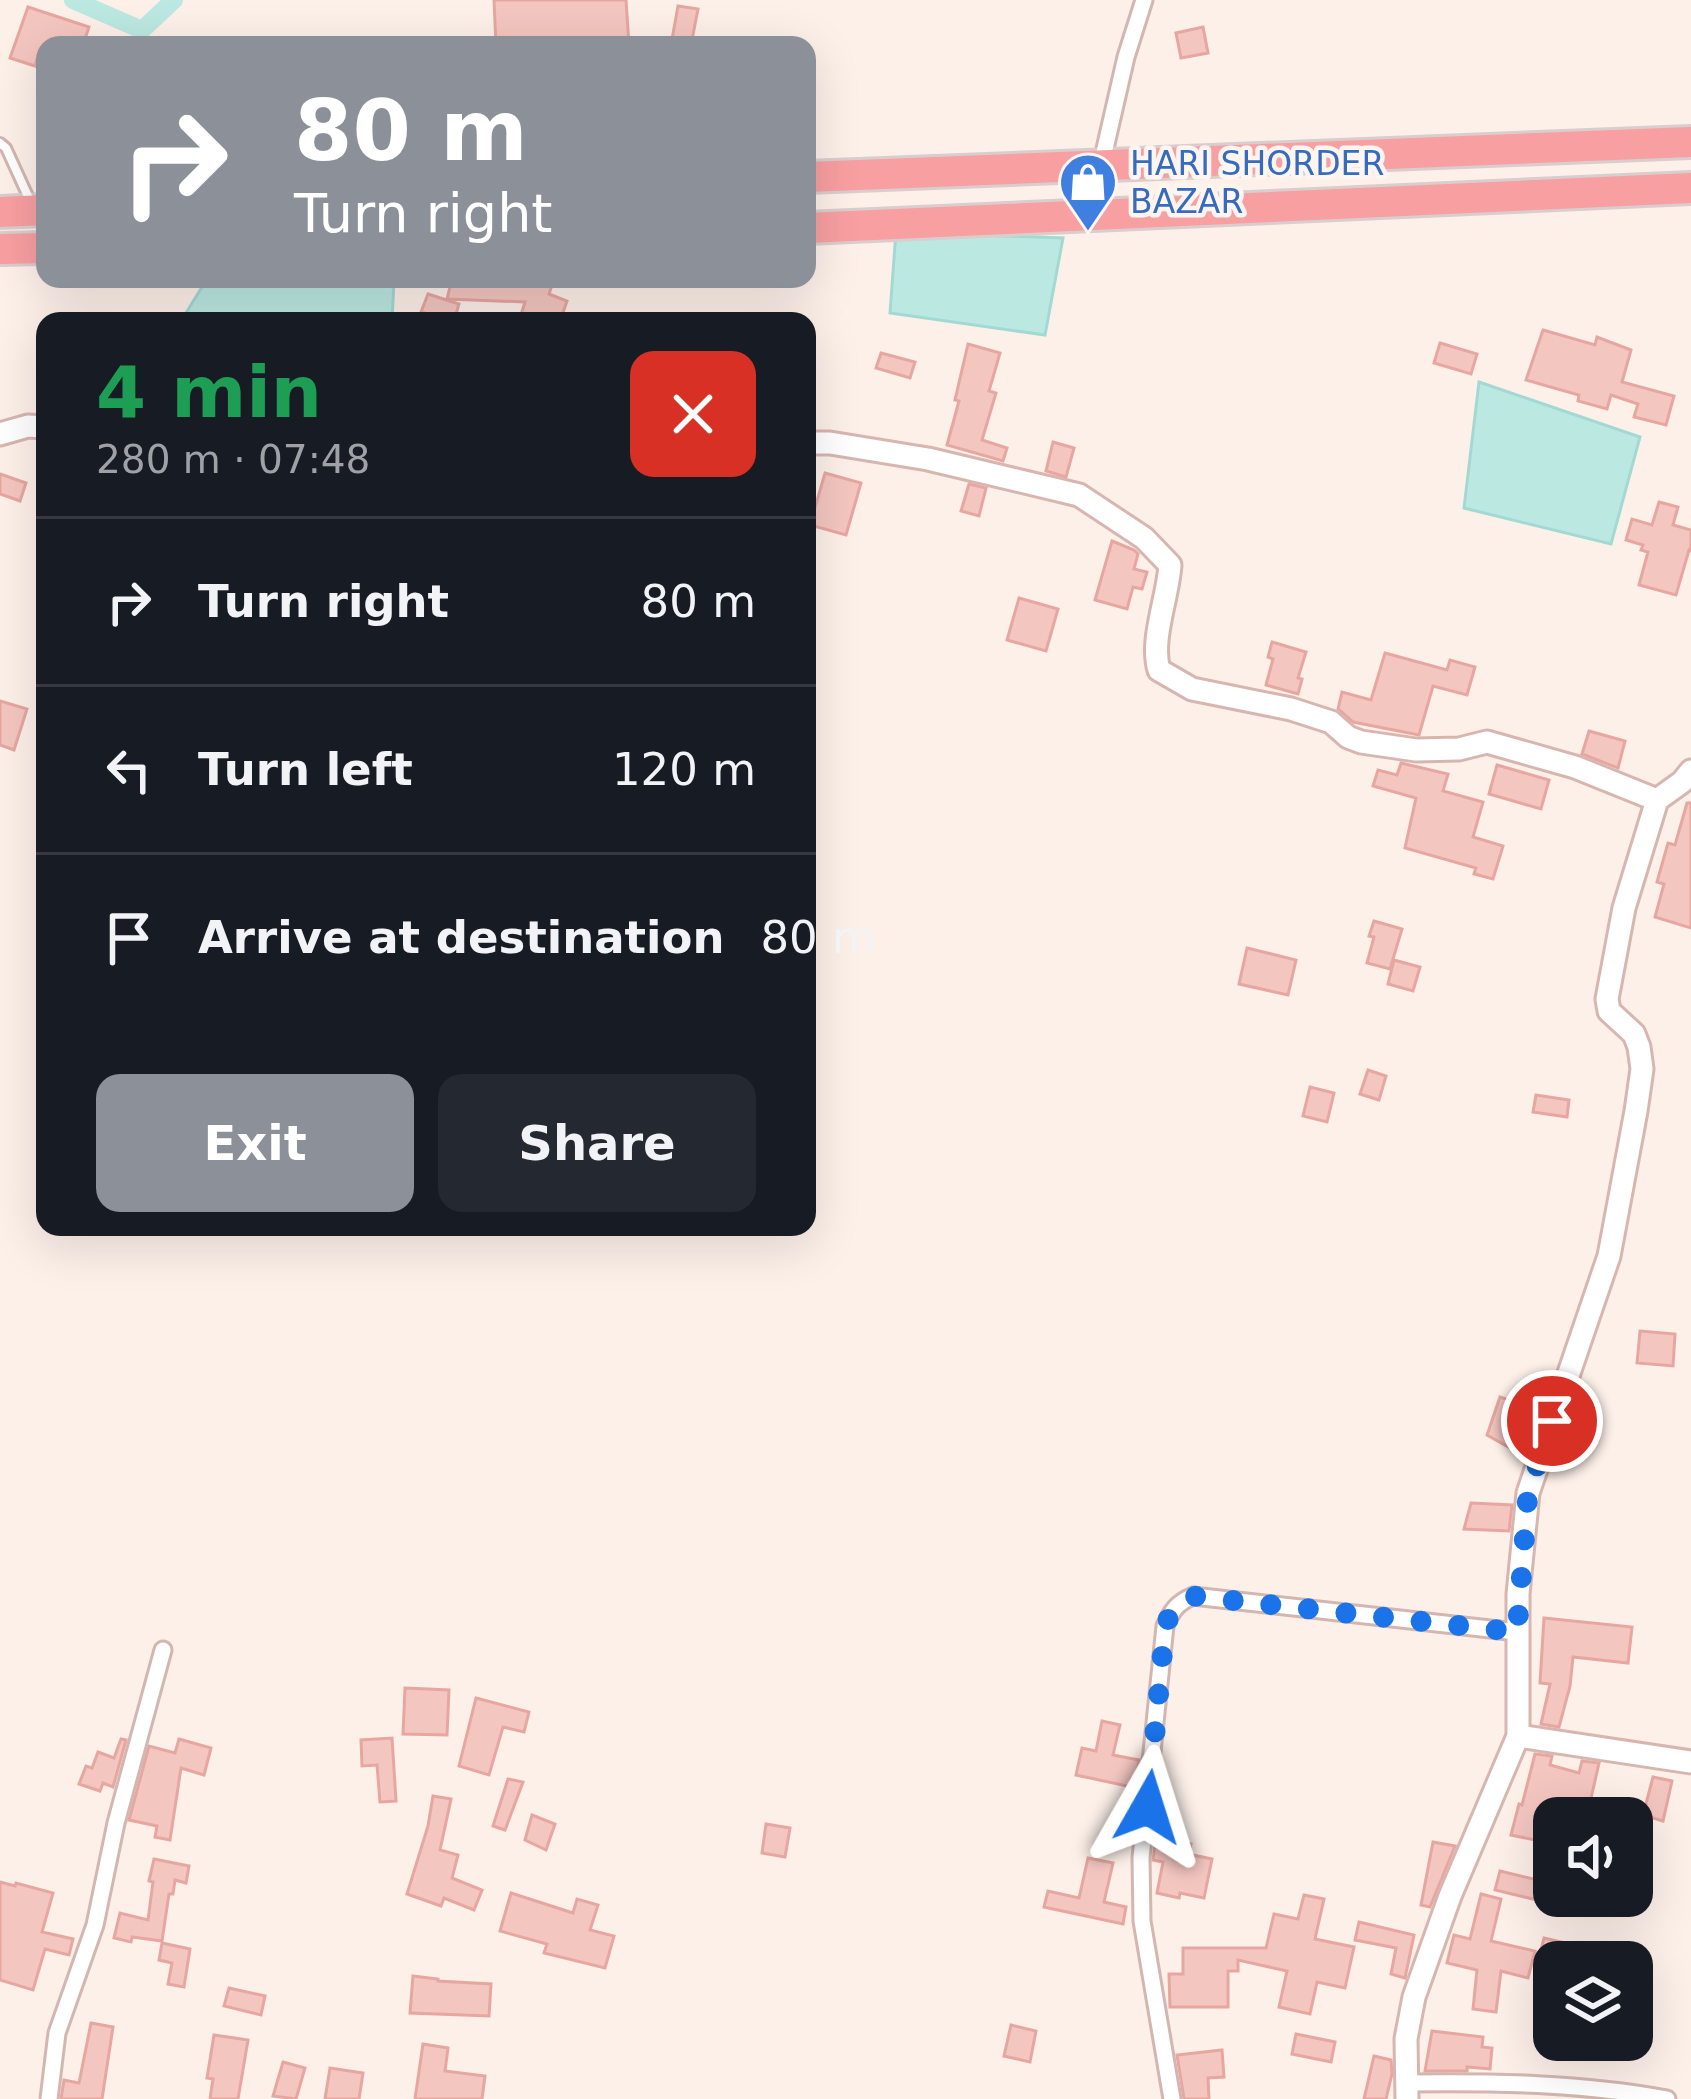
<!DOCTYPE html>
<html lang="en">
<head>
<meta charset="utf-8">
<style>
  :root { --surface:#171b24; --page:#242831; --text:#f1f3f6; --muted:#9ea1a6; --line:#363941; --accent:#8c9099 }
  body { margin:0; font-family:"DejaVu Sans",sans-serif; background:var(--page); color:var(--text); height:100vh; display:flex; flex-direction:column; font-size:45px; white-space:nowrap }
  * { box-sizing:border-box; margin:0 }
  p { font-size:39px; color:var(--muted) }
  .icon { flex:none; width:66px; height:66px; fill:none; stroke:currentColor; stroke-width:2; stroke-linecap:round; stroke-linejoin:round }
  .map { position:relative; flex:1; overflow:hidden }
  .drawer { position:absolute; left:36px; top:312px; width:780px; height:924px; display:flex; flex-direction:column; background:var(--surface); border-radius:24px; box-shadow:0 12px 48px #0002 }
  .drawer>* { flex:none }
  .banner { position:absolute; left:36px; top:36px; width:780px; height:252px; border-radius:24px; box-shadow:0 12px 48px #0002; background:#8c9099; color:#fff; overflow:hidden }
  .fabs { position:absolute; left:1533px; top:1797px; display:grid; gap:24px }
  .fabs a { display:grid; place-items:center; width:120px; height:120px; border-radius:24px; background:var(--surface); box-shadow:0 12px 48px #0002; font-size:60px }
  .pin { position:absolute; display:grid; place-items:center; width:102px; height:102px; color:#fff; margin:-51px; border:6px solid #fff; border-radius:50%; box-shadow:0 3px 12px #0007 }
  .me { position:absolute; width:132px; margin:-66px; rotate:6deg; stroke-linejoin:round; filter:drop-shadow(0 0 9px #0008) }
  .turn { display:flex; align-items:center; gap:42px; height:252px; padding:0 60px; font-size:54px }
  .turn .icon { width:156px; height:156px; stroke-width:2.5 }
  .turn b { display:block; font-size:84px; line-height:102px }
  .round { display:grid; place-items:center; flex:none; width:126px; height:126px; border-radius:24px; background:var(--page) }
  .summary { display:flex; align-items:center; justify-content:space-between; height:204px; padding:0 60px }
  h1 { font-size:72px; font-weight:700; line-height:90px; color:#1e9e55 }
  .action { display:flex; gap:24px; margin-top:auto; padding:24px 60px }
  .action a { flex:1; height:138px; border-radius:24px; background:var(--accent); color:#fff; font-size:48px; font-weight:700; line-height:138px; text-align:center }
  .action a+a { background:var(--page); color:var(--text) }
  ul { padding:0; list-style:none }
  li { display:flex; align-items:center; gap:36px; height:168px; padding:0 60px; border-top:3px solid var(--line) }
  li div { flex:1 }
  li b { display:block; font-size:45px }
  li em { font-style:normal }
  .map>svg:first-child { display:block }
</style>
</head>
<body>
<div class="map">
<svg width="1691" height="2099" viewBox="0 0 1691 2099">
  <rect width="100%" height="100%" fill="#fdf0e9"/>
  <g fill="#bce8e2" stroke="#a2dad3" stroke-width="3">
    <path d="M896,232L1063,238L1045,335L890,313Z"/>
    <path d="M207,279H394L392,321H181Z"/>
    <path d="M1479,382L1640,437L1611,544L1464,508Z"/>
  </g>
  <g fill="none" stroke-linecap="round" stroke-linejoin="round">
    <path stroke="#bce8e2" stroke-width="18" d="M73,0L142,30L174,0"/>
  </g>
  <g fill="#f4c6c0" stroke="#e7a7a0" stroke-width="3">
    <path d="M494,0H626L629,45H496Z"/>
    <path d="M678,6L698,9L691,45H671Z"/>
    <path d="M28,7L89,27L83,45H45V58L38,56L35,66L10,58Z"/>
    <path d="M1203,27L1208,53L1181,58L1176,33Z"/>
    <path d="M452,279L525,283L526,279H554L549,294L567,301L560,321H519L525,302L447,299Z"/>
    <path d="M428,294L459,304L454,321H433L428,314L421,312Z"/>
    <path d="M1543,330L1595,345L1597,337L1631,350L1622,382L1674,396L1666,425L1634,417L1638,404L1611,395L1607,409L1578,401L1579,395L1526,380Z"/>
    <path d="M1440,343L1477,354L1471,374L1434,363Z"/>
    <path d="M968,344L1000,353L989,391L996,393L982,440L1007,448L1003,461L947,445L959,401L955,400Z"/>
    <path d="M881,353L915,362L910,378L876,368Z"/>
    <path d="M1053,442L1074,448L1066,477L1046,471Z"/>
    <path d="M825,473L861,483L846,535L810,525Z"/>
    <path d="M0,474L26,483L20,501L0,494Z"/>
    <path d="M969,484L986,488L979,516L961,511Z"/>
    <path d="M1659,502L1678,507L1673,525L1691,530V551L1689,550L1676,595L1639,585L1648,552L1641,550L1643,545L1626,540L1632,519L1652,525Z"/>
    <path d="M1112,541L1134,550L1138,554L1134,569L1147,572L1142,589L1133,587L1127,609L1095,600Z"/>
    <path d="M1019,598L1058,609L1046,651L1007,640Z"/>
    <path d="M1272,642L1306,652L1298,678L1302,679L1298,694L1266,685L1273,659L1268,657Z"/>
    <path d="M1385,653L1447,670L1450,660L1475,667L1467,695L1433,686L1419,735L1353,722L1338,709L1342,692L1371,700Z"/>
    <path d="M0,701L27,709L14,750L0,745Z"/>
    <path d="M1589,731L1625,741L1618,768L1582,754Z"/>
    <path d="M1401,763L1448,774L1443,791L1483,802L1473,837L1503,846L1493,879L1474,874L1476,868L1405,848L1416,798L1373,786L1378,770L1397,775Z"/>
    <path d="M1497,765L1549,780L1541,809L1489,794Z"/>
    <path d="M1687,803H1691V928L1655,917L1664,884L1657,882L1668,843L1675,845Z"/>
    <path d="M1374,921L1402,929L1390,969L1367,963L1374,937L1369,936Z"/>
    <path d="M1247,948L1296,960L1288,995L1239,984Z"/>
    <path d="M1394,960L1420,967L1413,991L1388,984Z"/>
    <path d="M1368,1070L1386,1076L1379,1100L1360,1094Z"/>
    <path d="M1310,1087L1334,1093L1327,1122L1303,1116Z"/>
    <path d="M1536,1095L1569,1100L1567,1117L1533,1112Z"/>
    <path d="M1640,1331L1675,1334L1673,1366L1637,1363Z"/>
    <path d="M1500,1397L1540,1411L1528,1446L1510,1448L1487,1435Z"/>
    <path d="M1471,1503L1512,1505L1509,1531L1464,1529Z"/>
    <path d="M1544,1618L1632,1627L1628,1663L1573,1657L1570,1686L1559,1727L1541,1724L1550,1684L1540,1683Z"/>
    <path d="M405,1688L449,1690L447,1735L403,1734Z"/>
    <path d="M476,1698L529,1712L524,1732L503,1727L489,1775L459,1766Z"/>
    <path d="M1102,1721L1120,1725L1113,1755L1139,1760L1136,1788L1076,1775L1082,1748L1096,1751Z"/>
    <path d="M392,1738L396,1801L380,1802L377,1765L362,1766L361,1740Z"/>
    <path d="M121,1739L126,1740L113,1787L103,1783L100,1791L79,1784L86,1766L92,1768L98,1752L114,1758Z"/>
    <path d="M179,1739L211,1748L204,1775L181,1768L170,1840L155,1837L157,1826L129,1820L149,1746L175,1753Z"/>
    <path d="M1535,1754L1552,1756L1550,1765L1579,1773L1582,1761L1599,1763L1587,1816L1543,1805L1535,1840L1511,1835L1519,1804L1522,1805Z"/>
    <path d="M1653,1777L1672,1781L1663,1821L1643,1815Z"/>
    <path d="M508,1779L523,1782L505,1830L493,1826Z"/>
    <path d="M433,1796L451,1799L440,1850L458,1855L452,1878L482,1890L474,1910L444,1898L441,1906L407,1894L428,1826Z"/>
    <path d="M532,1815L555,1824L546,1850L525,1840Z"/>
    <path d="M766,1824L790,1828L785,1857L762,1853Z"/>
    <path d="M1156,1837L1191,1844L1188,1854L1212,1859L1204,1898L1180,1893L1179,1898L1157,1893L1163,1862L1153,1860Z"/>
    <path d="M1433,1842L1455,1846L1430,1907L1421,1905Z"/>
    <path d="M1088,1858L1113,1863L1104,1902L1126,1907L1123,1924L1044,1907L1048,1891L1079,1898Z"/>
    <path d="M154,1859L189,1866L186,1883L175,1880L173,1894H169L162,1941L132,1937L131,1942L114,1938L120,1913L148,1920L153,1882L149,1881Z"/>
    <path d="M1500,1871L1554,1884V1904L1495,1890Z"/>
    <path d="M0,1882L15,1886L16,1883L53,1893L42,1932L73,1939L69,1955L45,1949L33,1990L0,1980Z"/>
    <path d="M511,1893L573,1913L577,1899L598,1905L590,1930L614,1936L605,1968L544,1953L547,1944L500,1931Z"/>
    <path d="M1481,1894L1501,1899L1491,1941L1535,1951L1528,1978L1501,1971L1496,2012L1473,2009L1477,1970L1447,1963L1454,1935L1470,1939Z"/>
    <path d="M1304,1895L1324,1899L1315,1939L1354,1947L1345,1988L1317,1982L1310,2014L1279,2007L1287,1971L1238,1960V1971H1228V2007H1170L1169,1974H1183V1948H1266L1274,1914L1298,1919Z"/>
    <path d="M1359,1922L1414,1935L1405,1978L1391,1974L1396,1948L1355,1940Z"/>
    <path d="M1544,1938L1579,1946L1575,1962H1538Z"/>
    <path d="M162,1943L190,1949L184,1987L168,1984L172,1963L159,1960Z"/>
    <path d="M413,1976L438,1979V1981L491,1984L489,2016L410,2013Z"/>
    <path d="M229,1988L265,1996L261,2015L224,2006Z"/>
    <path d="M91,2023L113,2027L102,2099H61L64,2080L79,2083Z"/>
    <path d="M1011,2025L1036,2031L1030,2062L1004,2056Z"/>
    <path d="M1432,2031L1483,2037L1482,2047L1492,2048L1490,2069L1467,2067V2071H1425Z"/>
    <path d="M1296,2034L1335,2042L1331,2062L1292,2054Z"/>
    <path d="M214,2035L248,2040L238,2099H210L213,2079L207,2078Z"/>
    <path d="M423,2044L448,2048L445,2071L485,2076L482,2099H415Z"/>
    <path d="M1222,2050L1224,2077L1208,2078L1209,2099H1184L1177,2055Z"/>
    <path d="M1374,2056L1391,2060L1392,2074L1386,2099H1364Z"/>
    <path d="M283,2062L305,2068L296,2099L273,2096Z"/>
    <path d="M330,2068L363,2073L359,2099H325Z"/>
  </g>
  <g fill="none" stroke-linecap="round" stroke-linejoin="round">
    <g stroke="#d3b6b0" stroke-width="14">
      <path id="lane" d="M0,143L6,148L32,205"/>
    </g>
    <g stroke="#d3b6b0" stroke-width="21">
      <g id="street">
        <path d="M1101,166L1126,57L1144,0"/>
        <path d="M1407,2083C1494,2082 1582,2083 1667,2099"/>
        <path d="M49,2099L57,2033L95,1925L116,1823L163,1650"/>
        <path d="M1172,2099L1142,1921L1141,1858L1165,1626C1172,1610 1177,1603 1193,1596L1517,1632"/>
      </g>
    </g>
    <g stroke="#d8b6b0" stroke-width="27">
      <g id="secondary">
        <path d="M0,434L28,426L45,427"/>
        <path d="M807,443H830L928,459L1079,495L1144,538L1170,565C1168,597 1150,640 1159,670L1192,689L1291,709L1331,722L1348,737L1361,742L1416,750L1459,749L1487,742L1575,767L1657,800"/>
        <path d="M1518,1736L1691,1762"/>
        <path d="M1407,2099L1406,2039L1414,1997L1450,1896L1518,1736V1594L1528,1493L1609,1256L1636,1111L1642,1069L1639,1047L1634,1034L1609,1011L1607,999L1624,908L1657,800L1682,782L1691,771"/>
      </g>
    </g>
    <g stroke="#d9cecd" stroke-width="36">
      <g id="highway">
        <path d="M807,177L1691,142"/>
        <path d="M0,212L45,210"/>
        <path d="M807,228L1691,188"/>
        <path d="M0,249L45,248"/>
      </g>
    </g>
    <use href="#lane" stroke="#fff" stroke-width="8"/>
    <use href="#street" stroke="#fff" stroke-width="15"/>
    <use href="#secondary" stroke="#fff" stroke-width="21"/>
    <use href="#highway" stroke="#f89fa1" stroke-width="30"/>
  </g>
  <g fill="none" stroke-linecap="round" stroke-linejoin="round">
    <path stroke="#1a73e8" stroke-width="21" stroke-dasharray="0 37.8" d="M1148,1807L1165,1626C1172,1610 1177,1603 1193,1596L1517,1632L1528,1493L1552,1421"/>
  </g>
  <defs>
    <g id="shop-pin" transform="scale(3)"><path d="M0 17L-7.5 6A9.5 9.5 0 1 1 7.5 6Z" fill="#3f7fe0" stroke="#fff5f0"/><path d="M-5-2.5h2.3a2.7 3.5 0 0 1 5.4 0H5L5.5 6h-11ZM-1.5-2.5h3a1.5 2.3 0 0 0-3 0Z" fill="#fff"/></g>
  </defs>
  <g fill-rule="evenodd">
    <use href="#shop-pin" x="1088" y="182"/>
  </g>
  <g text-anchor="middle" stroke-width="9" stroke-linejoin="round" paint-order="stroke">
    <g font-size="33" fill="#366cbe" stroke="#fff5f0" text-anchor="start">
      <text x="1130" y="175">HARI SHORDER<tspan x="1130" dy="38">BAZAR</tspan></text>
    </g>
  </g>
</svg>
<div class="fabs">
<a><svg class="icon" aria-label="sound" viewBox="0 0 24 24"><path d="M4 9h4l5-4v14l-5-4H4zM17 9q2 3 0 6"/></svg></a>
<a><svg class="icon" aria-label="layers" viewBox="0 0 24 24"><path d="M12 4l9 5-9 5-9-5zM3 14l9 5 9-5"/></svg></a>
</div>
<div class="pin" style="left:1552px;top:1421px;background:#d93025"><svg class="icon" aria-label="arrive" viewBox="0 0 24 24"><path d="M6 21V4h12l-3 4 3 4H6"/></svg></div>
<svg class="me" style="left:1148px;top:1807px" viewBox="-20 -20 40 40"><path d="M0-17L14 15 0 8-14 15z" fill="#1a73e8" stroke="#fff" stroke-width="4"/></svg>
<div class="banner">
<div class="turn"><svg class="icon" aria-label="right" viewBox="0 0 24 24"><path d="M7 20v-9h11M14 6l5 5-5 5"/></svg><div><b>80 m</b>Turn right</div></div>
</div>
<section class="drawer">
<div class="summary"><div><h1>4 min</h1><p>280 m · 07:48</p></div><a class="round" style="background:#d93025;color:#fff"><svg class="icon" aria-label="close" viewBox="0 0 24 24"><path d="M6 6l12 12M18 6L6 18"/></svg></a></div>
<ul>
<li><svg class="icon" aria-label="right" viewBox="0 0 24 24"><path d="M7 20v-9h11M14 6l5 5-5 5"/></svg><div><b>Turn right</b></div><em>80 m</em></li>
<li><svg class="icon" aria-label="left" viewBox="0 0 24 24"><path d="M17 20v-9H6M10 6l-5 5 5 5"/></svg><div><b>Turn left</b></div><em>120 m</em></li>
<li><svg class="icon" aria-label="arrive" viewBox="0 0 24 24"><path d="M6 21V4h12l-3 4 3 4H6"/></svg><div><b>Arrive at destination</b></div><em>80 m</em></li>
</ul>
<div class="action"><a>Exit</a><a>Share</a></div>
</section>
</div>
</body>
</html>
